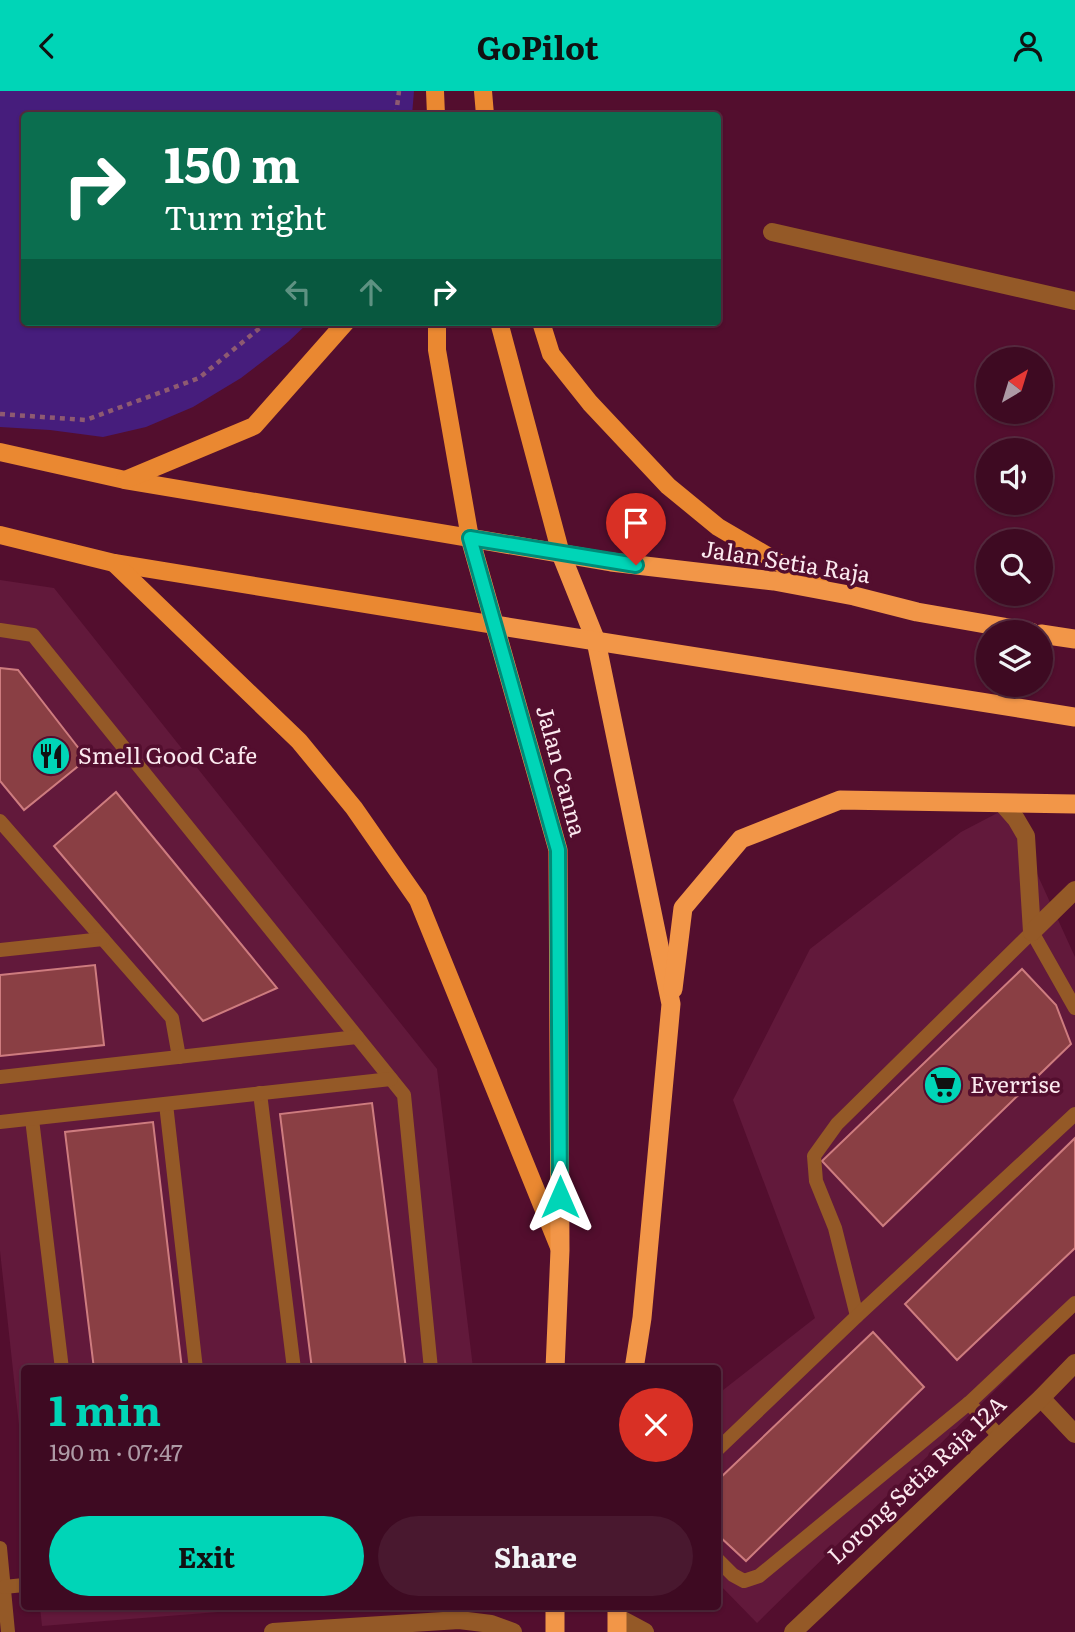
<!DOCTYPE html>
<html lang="en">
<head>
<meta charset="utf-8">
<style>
  :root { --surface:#3e0a22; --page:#49182f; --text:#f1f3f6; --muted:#ad9aa5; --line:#572b40; --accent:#00d5b7 }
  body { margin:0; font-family:Literata,serif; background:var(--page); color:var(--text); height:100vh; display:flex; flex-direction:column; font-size:26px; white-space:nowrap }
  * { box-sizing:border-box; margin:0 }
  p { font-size:23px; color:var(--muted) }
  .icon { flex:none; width:38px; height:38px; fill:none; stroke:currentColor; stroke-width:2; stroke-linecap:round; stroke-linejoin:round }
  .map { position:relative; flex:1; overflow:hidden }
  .side { position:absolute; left:21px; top:1274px; width:700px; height:245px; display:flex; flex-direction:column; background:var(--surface); border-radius:7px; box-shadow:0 2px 5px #0004,0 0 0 2px var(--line) }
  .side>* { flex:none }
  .guide { position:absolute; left:21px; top:21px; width:700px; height:214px; border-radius:7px; box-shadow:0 2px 5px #0004,0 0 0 2px var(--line); background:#0b6e4f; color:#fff; overflow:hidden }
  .needle { width:46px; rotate:38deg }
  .fabs { position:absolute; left:976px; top:256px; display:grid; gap:14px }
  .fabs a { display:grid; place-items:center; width:77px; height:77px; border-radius:50%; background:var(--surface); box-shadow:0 2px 5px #0004,0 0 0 2px var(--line); font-size:35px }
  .pin { position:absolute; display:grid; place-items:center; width:60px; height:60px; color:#fff; margin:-72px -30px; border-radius:50% 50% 50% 0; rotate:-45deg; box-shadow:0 0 7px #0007 }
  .pin .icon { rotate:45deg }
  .me { position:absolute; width:77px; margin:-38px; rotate:0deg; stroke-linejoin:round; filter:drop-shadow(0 0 5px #0008) }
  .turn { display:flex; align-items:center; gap:24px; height:147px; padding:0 28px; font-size:32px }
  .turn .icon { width:91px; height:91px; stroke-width:2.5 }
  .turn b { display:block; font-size:49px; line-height:60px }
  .lanes { display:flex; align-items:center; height:66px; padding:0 28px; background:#0003; justify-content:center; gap:35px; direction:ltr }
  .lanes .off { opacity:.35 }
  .round { display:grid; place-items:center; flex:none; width:74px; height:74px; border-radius:37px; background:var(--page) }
  .summary { display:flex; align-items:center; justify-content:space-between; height:119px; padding:0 28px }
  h1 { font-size:42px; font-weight:700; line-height:52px; color:var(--accent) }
  .action { display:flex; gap:14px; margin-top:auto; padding:14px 28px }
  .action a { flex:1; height:80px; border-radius:42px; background:var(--accent); color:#111; font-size:28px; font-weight:700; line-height:80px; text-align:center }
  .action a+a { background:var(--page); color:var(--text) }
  header { display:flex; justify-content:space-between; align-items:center; height:91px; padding:0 28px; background:var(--accent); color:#111; font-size:32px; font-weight:700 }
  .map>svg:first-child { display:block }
</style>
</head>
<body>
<header><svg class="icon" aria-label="back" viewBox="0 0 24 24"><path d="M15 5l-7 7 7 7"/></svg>GoPilot<svg class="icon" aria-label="person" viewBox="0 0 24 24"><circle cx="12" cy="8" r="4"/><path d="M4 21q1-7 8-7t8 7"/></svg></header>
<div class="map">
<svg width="1075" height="1541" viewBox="0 0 1075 1541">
  <rect width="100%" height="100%" fill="#530e2e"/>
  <g fill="#62193b">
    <path d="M0,489L54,497L437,978L473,1277L24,1278V1380L0,1160Z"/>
    <path d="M1007,717L1075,866V1221L757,1532L718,1492V1303L815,1227L733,1009L810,858L961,741Z"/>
    <path d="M40,1516H281L42,1535Z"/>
  </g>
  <path fill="#461d7c" d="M0,0H414L412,24H24V231H309L288,251L241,287L193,316L146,336L103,346L50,339L0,336Z"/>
  <g fill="#8a3f44" stroke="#ce7c7f" stroke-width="2">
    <path d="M0,577L18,579L87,668L24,719L0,690Z"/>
    <path d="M116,701L277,897L203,930L54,755Z"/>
    <path d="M95,874L104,954L0,965V884Z"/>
    <path d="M1022,878L1056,914L1071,953L883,1135L822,1070Z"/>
    <path d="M372,1012L406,1278H312L280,1023Z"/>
    <path d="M153,1031L182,1278H94L65,1041Z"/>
    <path d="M1075,1047V1157L957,1269L905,1213Z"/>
    <path d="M873,1241L924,1296L746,1470L718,1444V1389Z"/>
  </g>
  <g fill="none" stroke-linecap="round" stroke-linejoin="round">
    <g stroke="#8e5a71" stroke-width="4.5" stroke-dasharray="5 5" stroke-linecap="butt">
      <path d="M396,24L399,0"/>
      <path d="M0,323L86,329L199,287L267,231"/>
    </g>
    <g stroke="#945927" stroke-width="14">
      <path d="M0,539L33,544L404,1004L431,1278"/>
      <path d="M0,730L172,927L179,966"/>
      <path d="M0,859L103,848"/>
      <path d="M0,986L357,946"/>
      <path d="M260,1002L294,1278"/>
      <path d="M166,1013L196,1278"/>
      <path d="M32,1028L62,1278"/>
      <path d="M0,1031L391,988"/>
      <path d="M857,1225L835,1137L816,1090L814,1065L837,1033L1032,841L1075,917"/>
      <path d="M969,1312L999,1345"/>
      <path d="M718,1358L857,1225L1075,1023"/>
      <path d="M0,1457L8,1541"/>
      <path d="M718,1469L733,1484L744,1490L759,1485L969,1312L1075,1212"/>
      <path d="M4,1496L24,1494"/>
    </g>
    <g stroke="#945927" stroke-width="18">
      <path d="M772,141L1075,210"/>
      <path d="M1002,712L1016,728L1026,745L1032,841"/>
      <path d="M1032,841L1075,799"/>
      <path d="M1041,1307L1075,1343"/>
      <path d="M617,1526L645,1541"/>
      <path d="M273,1541L459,1529L491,1533L513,1541"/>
      <path d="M793,1541L1041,1307L1075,1272"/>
    </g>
    <g stroke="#ea8831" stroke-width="18">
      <path d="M435,0L436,24"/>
      <path d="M483,0L485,24"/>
      <path d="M499,231L561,463"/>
      <path d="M541,231L551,263L590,312L668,395L718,436L822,497"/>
      <path d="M0,361L125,389L470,447L437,259V231"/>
      <path d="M125,389L254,335L346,231"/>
      <path d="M0,444L114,472L495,534"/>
      <path d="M114,472L299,650L354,717L418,809L559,1156"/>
    </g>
    <g stroke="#f29648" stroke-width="19">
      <path d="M561,463L596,550L671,913L642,1227L634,1278"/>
      <path d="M495,534L1075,626"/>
      <path d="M1041,543L1075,548"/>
      <path d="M673,898L683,817L741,748L840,709L1075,713"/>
      <path d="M555,1278L560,1159L558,759L470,447L611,471L774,490L854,505L917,521L1031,541"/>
      <path d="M555,1541V1516"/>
      <path d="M617,1541V1516"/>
    </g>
  </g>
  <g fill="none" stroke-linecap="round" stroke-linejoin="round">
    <g stroke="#008a77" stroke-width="18">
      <path id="route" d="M560,1106L558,759L470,447L636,474"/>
    </g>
    <use href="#route" stroke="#00d5b7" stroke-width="12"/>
  </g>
  <defs>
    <g id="restaurant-disc" transform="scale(2.0125)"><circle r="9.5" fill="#00d5b7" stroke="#530e2e"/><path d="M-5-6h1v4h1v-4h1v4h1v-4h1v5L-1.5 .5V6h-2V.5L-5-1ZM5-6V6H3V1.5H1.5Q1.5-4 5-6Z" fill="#111"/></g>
    <g id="supermarket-disc" transform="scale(2.0125)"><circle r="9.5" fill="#00d5b7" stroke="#530e2e"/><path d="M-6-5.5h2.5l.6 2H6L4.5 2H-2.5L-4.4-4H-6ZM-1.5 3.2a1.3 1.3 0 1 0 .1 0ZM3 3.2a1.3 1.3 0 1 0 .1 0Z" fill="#111"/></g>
  </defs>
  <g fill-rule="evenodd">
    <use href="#restaurant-disc" x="51" y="665"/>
    <use href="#supermarket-disc" x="943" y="994"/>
  </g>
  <g text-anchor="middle" stroke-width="7" stroke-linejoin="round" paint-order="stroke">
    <g font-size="23" fill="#fbe9ef" stroke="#530e2e">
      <text transform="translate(786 471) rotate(9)" y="8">Jalan Setia Raja</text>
      <text transform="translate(561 680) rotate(75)" y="8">Jalan Canna</text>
      <text transform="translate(917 1389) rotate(-43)" y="8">Lorong Setia Raja 12A</text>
    </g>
    <g font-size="23" fill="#fbe9ef" stroke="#530e2e" text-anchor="start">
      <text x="78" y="673">Smell Good Cafe</text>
      <text x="970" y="1002">Everrise</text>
    </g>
  </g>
</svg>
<div class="fabs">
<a><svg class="needle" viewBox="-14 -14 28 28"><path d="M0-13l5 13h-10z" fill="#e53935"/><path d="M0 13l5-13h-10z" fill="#ad9aa5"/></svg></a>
<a><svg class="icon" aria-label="sound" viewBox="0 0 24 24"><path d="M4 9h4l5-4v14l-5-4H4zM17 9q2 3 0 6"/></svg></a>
<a><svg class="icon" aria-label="search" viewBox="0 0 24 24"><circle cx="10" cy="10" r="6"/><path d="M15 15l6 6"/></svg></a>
<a><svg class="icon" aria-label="layers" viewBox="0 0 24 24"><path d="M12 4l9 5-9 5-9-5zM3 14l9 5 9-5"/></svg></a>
</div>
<div class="pin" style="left:636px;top:474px;background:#d93025"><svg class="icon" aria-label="arrive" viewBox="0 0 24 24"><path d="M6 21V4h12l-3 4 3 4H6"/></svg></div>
<svg class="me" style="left:560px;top:1106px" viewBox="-20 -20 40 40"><path d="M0-17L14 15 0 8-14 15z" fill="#00d5b7" stroke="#fff" stroke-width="4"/></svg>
<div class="guide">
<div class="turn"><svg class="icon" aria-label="right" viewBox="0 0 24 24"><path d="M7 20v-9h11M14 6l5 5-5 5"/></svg><div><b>150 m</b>Turn right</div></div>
<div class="lanes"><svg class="icon off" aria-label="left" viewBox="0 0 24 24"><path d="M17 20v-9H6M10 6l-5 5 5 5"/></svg><svg class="icon off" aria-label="ahead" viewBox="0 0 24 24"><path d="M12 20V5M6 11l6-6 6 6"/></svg><svg class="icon" aria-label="right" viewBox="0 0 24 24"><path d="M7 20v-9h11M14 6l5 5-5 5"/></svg></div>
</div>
<section class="side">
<div class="summary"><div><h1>1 min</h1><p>190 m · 07:47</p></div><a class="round" style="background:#d93025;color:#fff"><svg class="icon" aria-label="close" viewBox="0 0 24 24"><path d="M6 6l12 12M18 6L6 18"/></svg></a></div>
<div class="action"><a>Exit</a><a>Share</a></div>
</section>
</div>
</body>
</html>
